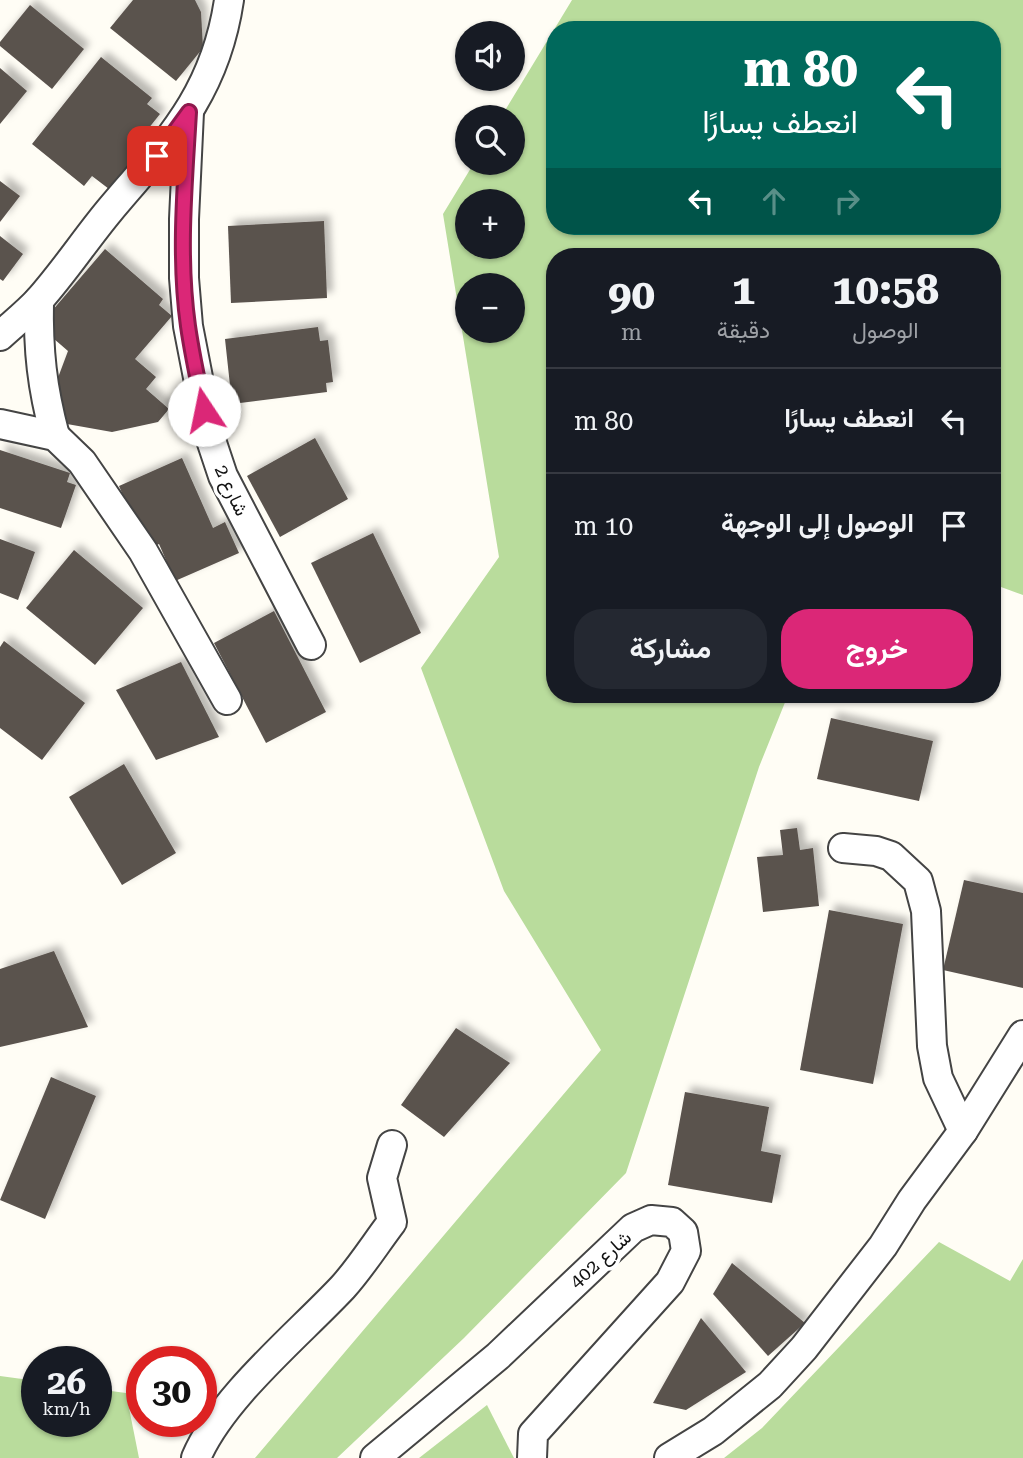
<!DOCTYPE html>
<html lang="ar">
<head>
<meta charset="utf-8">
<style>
  :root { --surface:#171b24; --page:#242831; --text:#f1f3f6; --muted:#9ea1a6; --line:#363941; --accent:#db2777 }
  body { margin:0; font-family:"Roboto Serif",Vazirmatn,serif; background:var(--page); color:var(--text); direction:rtl; height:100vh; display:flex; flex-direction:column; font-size:26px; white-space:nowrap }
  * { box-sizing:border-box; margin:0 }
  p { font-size:23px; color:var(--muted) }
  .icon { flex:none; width:38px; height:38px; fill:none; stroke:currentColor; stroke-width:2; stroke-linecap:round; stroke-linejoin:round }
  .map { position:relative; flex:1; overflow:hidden; direction:ltr }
  .details { position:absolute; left:546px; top:248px; width:455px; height:455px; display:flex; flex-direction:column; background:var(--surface); border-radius:28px; box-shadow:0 2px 5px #0004; direction:rtl }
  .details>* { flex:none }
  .guide { position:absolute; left:546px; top:21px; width:455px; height:214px; border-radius:28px; box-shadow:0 2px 5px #0004; direction:rtl; background:#00695c; color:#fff; overflow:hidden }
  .controls { position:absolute; left:455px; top:21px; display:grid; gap:14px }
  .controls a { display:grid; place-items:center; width:70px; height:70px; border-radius:50%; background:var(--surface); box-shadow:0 2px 5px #0004; font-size:35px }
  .speed { position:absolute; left:21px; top:1346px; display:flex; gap:14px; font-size:35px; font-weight:700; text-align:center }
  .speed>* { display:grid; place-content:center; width:91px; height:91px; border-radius:50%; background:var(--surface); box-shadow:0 2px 5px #0004; line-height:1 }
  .speed small { font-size:18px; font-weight:400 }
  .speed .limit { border:10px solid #d22; background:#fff; color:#111 }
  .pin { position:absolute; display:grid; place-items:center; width:60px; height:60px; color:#fff; margin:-30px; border-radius:14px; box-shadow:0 4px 10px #0006 }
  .me { position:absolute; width:77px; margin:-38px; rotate:349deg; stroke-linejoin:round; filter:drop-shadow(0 0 5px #0008) }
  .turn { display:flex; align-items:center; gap:24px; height:147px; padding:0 28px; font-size:32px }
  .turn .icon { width:91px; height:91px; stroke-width:2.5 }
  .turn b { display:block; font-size:49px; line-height:60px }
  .lanes { display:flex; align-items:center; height:66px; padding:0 28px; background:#0003; justify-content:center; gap:35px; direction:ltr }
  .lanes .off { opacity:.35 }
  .eta { display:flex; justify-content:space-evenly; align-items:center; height:119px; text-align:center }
  .eta b { font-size:42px; font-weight:700; line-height:49px }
  .primary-button { display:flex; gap:14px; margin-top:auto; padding:14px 28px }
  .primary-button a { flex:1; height:80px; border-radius:28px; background:var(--accent); color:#fff; font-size:28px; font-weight:700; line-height:80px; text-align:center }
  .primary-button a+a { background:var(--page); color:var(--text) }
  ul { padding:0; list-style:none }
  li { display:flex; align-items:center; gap:21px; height:105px; padding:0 28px; border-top:2px solid var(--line) }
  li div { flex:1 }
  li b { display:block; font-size:26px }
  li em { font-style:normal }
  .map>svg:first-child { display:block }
</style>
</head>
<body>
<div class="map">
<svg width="1023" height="1458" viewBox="0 0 1023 1458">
  <defs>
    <filter id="shadow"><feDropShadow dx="6" dy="-6" stdDeviation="3.5" flood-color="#0004"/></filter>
  </defs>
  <rect width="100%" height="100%" fill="#fffdf5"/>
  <g fill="#b9dc9c" fill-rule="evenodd">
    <path d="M572,0H1023V595L1001,587L992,591V257H555V695H788L759,767L626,1173L464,1338L337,1458H255L601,1050L504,891L421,668L499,557L443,214L474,163H513V117H501ZM555,30H992V226H555ZM467,201H513V247H467ZM467,285H513V331H467Z"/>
    <path d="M939,1242L1010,1281L1023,1259V1458H724L762,1428Z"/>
    <path d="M0,1376L37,1381V1421H96V1389L126,1393L139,1458H0Z"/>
    <path d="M487,1405L514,1458H419Z"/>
  </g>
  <g fill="#5a524d" filter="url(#shadow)">
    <path d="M133,0H195L201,12L203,48L176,81L110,28Z"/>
    <path d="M30,5L84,49L52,89L0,46V42Z"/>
    <path d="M101,57L152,98L147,104L160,114L128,154L134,159L109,189L92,176L84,186L32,144Z"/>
    <path d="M0,68L27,91L0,124Z"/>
    <path d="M0,181L20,196L0,222Z"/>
    <path d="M324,221L327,298L231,303L228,226Z"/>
    <path d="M0,236L23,254L3,281L0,279Z"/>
    <path d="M105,249L163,299L159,305L172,316L135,359L156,377L146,389L169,409L158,422L112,432L67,424L53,391L68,351L39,326Z"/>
    <path d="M318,327L320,341L328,340L333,382L326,383L327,392L232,404L225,339Z"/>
    <path d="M315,438L348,499L280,537L247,476Z"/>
    <path d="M0,450L70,473L67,482L76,485L61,528L0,508Z"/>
    <path d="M182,458L213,528L225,522L239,553L175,581L159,544L147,550L119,486Z"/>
    <path d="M373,533L421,633L360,663L311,563Z"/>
    <path d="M0,539L35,552L18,600L0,593Z"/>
    <path d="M74,550L143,608L95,665L26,608Z"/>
    <path d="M274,611L326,712L266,743L214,643Z"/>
    <path d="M4,641L85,703L42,760L0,728V647Z"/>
    <path d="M181,662L219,737L156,760L116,690Z"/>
    <path d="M831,718L933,741L919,801L817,779Z"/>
    <path d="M124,764L176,853L122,885L69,797Z"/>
    <path d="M797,828L800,850L813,848L819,906L763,912L757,857L783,855L780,830Z"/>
    <path d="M964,880L1023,893V988L943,970Z"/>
    <path d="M829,910L903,924L873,1084L800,1070Z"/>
    <path d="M54,951L88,1027L0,1047V969Z"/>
    <path d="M456,1028L510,1063L444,1137L401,1105Z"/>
    <path d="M51,1077L96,1096L45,1219L0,1200Z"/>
    <path d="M685,1092L769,1107L761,1151L781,1155L772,1203L668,1185Z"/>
    <path d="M732,1263L805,1323L768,1356L713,1294Z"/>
    <path d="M701,1318L746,1372L686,1410L653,1403Z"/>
  </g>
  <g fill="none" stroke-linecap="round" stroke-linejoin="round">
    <g stroke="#444" stroke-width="32">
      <g id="minor">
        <path d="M189,112L184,219V278L188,326L209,434L223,476L311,645"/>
        <path d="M39,300C38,351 42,387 55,436"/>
        <path d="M0,336C13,324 27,313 39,300C64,272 85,240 109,211C168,141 215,95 229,0"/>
        <path d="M0,424L55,436L82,462L143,551L227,700"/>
        <path d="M843,848L876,851L891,856L918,881L926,911L932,1046L938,1078L963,1131"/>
        <path d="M196,1458C221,1398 298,1335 343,1287C361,1267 376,1243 392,1222L382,1178L392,1145"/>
        <path d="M375,1458L498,1356L633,1228L651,1220L672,1222L683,1232L686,1251L670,1282L533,1434L532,1458"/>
        <path d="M669,1458L713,1431L770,1385L804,1348L883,1246L912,1200L963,1131L1023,1035"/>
      </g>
    </g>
    <use href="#minor" stroke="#fff" stroke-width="28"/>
  </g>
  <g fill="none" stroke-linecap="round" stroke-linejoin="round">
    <g stroke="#8e194d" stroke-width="18">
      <path id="route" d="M157,156L189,112C185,183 178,255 188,326C192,354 198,382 204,410"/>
    </g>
    <use href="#route" stroke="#db2777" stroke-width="12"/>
  </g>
  <g text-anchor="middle" stroke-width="7" stroke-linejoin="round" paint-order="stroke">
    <g font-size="19" fill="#111" stroke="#fff">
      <text transform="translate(232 490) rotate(65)" y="7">شارع 2</text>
      <text transform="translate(600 1259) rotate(-42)" y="7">شارع 402</text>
    </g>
  </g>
</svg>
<div class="controls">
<a><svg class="icon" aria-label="sound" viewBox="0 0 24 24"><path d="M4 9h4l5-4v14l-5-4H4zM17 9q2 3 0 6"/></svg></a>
<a><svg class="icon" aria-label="search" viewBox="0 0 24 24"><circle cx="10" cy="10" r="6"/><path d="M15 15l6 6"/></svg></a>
<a>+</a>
<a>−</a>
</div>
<div class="speed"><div>26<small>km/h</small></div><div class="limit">30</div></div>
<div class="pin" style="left:157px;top:156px;background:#d93025"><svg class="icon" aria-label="arrive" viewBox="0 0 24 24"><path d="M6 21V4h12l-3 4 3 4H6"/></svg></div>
<svg class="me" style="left:204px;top:410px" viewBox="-20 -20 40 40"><circle r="19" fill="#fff"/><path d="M0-13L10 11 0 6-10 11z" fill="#db2777"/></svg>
<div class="guide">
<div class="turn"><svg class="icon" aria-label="left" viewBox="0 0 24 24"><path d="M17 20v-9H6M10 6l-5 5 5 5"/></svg><div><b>80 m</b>انعطف يسارًا</div></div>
<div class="lanes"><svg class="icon" aria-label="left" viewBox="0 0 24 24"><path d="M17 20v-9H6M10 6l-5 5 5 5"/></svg><svg class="icon off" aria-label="ahead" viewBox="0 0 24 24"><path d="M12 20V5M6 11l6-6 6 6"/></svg><svg class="icon off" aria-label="right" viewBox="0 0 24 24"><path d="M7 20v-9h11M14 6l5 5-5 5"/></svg></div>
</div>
<section class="details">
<div class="eta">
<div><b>10:58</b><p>الوصول</p></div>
<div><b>1</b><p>دقيقة</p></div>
<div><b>90</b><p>m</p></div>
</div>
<ul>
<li><svg class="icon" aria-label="left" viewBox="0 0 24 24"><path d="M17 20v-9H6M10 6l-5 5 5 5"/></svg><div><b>انعطف يسارًا</b></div><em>80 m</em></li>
<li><svg class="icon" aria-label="arrive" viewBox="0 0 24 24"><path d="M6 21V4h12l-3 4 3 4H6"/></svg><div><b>الوصول إلى الوجهة</b></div><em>10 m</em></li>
</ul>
<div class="primary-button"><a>خروج</a><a>مشاركة</a></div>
</section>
</div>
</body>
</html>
